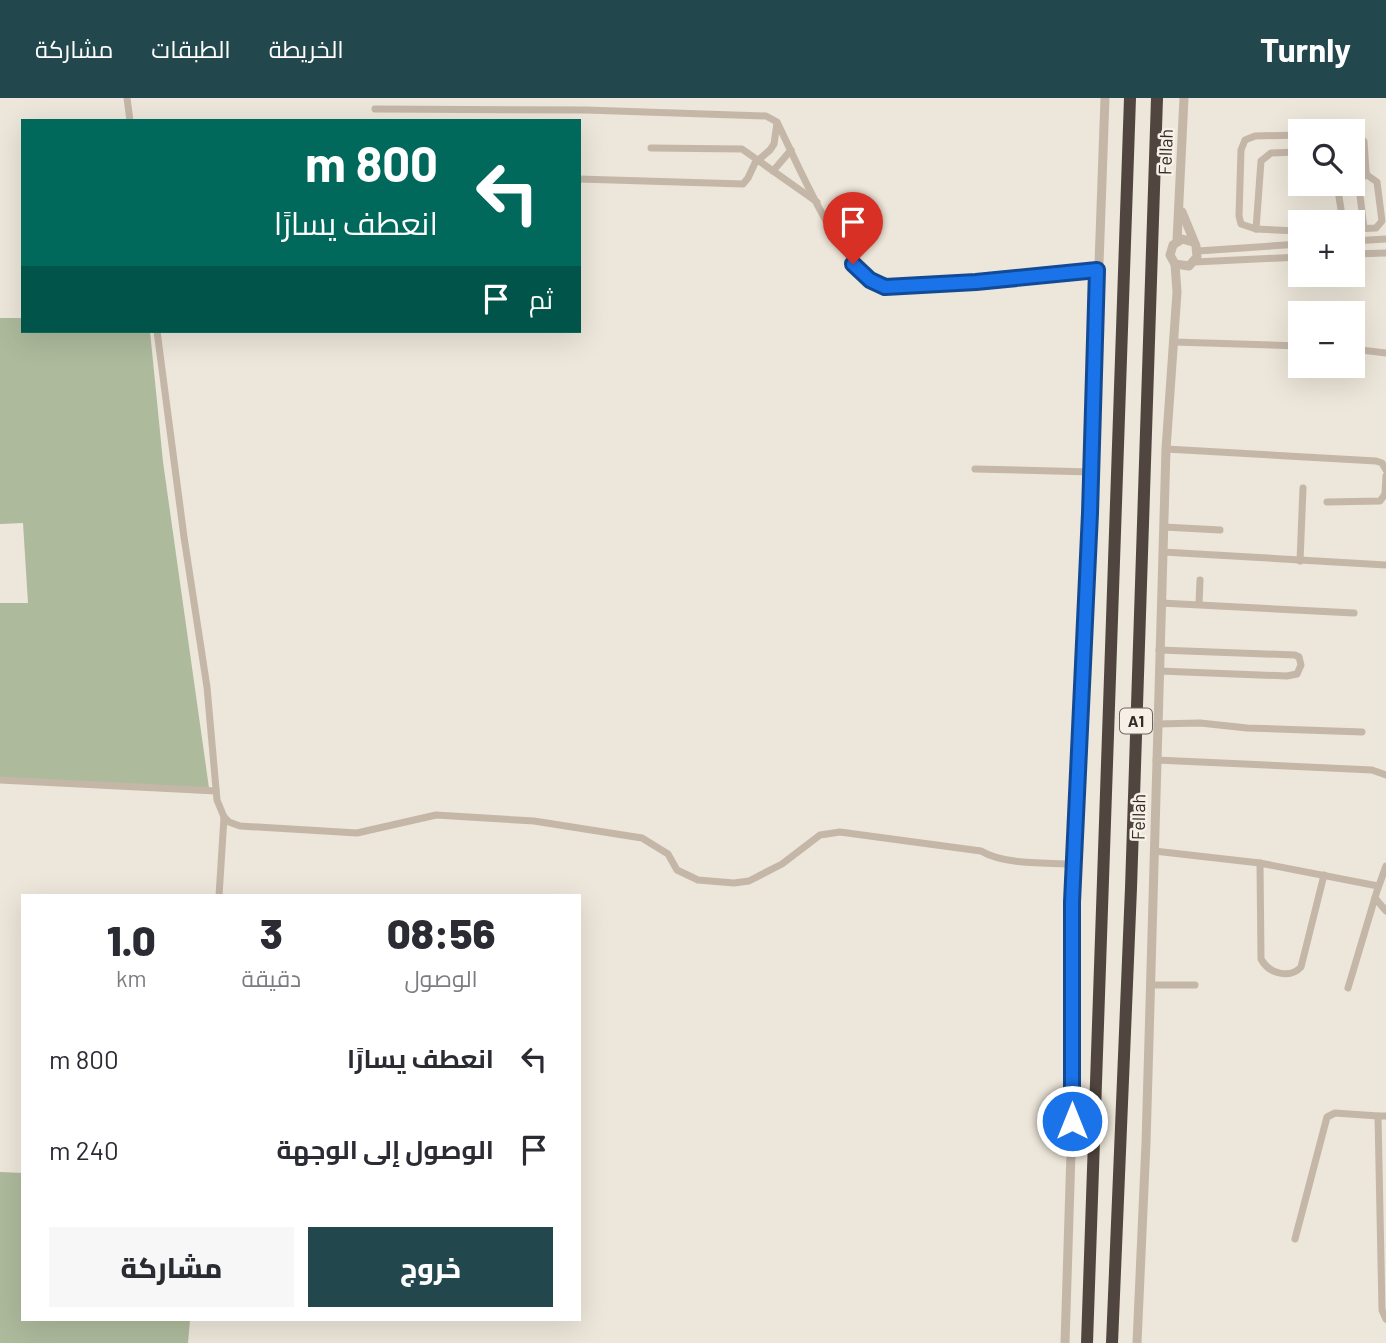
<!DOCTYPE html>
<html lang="ar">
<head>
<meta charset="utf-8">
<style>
  :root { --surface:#fff; --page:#f7f7f7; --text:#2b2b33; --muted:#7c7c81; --accent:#22484d }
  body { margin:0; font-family:Barlow,Cairo,sans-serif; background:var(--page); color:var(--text); direction:rtl; height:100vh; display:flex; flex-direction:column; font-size:26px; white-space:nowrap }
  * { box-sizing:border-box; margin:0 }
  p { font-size:23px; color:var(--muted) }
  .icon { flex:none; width:38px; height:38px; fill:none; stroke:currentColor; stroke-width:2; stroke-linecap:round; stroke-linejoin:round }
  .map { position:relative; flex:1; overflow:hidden; direction:ltr }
  .sheet { position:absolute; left:21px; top:796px; width:560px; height:427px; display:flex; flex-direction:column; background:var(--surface); border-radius:0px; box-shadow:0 7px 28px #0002; direction:rtl }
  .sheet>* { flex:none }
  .hud { position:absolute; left:21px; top:21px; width:560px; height:214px; border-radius:0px; box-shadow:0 7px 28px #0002; direction:rtl; background:#00695c; color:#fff; overflow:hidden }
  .controls { position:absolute; left:1288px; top:21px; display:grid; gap:14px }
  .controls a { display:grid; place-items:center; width:77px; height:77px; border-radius:0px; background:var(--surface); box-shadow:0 7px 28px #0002; font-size:35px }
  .pin { position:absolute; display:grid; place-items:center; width:60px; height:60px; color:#fff; margin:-72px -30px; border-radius:50% 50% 50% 0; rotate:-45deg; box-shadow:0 0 7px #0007 }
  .pin .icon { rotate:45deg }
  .me { position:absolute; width:77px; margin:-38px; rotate:0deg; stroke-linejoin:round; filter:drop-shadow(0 0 5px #0008) }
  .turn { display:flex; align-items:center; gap:24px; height:147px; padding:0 28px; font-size:32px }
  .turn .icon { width:91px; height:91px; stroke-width:2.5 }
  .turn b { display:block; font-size:49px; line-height:60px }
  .then { display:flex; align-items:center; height:66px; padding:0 28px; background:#0003; gap:14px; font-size:26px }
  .eta { display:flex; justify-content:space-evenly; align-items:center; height:119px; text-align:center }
  .eta b { font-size:42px; font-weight:800; line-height:49px }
  .primary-button { display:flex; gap:14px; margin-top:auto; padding:14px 28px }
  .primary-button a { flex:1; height:80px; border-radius:0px; background:var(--accent); color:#fff; font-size:28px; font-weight:800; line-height:80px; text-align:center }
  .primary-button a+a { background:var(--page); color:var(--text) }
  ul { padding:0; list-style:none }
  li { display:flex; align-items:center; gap:21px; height:91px; padding:0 28px }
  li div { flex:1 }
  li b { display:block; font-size:26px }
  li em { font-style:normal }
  header { display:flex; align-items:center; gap:42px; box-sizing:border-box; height:98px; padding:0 35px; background:var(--accent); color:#fff }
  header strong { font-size:33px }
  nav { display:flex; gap:38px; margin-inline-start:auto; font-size:24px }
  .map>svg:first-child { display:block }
</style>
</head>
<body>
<header>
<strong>Turnly</strong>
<nav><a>الخريطة</a><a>الطبقات</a><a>مشاركة</a></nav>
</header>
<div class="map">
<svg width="1386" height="1245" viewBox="0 0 1386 1245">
  <rect width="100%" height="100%" fill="#ede6da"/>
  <g fill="#aeba9c">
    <path d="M0,220H23V233H150L163,364L209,690L0,680V505H28L23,425L0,426Z"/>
    <path d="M0,1074L23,1075V1222H190L188,1245H0Z"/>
  </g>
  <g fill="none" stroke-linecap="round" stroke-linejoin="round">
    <g stroke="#c4b7a8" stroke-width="7">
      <path d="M127,0L130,23"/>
      <path d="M375,11L586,12L766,18L777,24C797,64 843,177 885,189L976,185L1097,172"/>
      <path d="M1353,35L1364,43L1366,73L1367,77L1377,84L1382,123L1376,130L1353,131"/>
      <path d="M1300,37L1255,38L1245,42L1241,52L1239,118L1241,126L1256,131L1298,133L1300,152"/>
      <path d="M651,50L742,51L817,104"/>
      <path d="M773,73L791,52"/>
      <path d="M579,81L743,86L748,80L755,65L770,52L774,46L777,25"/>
      <path d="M1337,86L1343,124"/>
      <path d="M1364,130L1358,81L1367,77"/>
      <path d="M1256,131L1261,63L1271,55L1298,54"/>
      <path d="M1353,143L1386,141"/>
      <path d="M1198,153L1300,146"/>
      <path d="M1353,156L1386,155"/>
      <path d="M1195,164L1300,159"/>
      <path d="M157,233L184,439L207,589L217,702L224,719L229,724L240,728L357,735L436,717L534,723L642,740L668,756L677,772L698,782L734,785L749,783L782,766L820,737L840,734L981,753C1004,767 1048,765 1074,766"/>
      <path d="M1173,244L1300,248"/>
      <path d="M1353,251L1386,255"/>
      <path d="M1166,351L1376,363L1382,365L1386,372"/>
      <path d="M975,371L1092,374"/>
      <path d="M1327,404L1380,403L1385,396L1386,378"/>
      <path d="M1164,429L1220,432"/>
      <path d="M1163,454L1386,467"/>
      <path d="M1300,463L1303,390"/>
      <path d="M1161,505L1354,515"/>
      <path d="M1199,506L1200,482"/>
      <path d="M1159,573L1287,578L1297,576L1301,567L1299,559L1295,557L1159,552"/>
      <path d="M1157,626L1200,625L1247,630L1362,634"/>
      <path d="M1156,662L1372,672L1386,677"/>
      <path d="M0,682L216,693"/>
      <path d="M1154,753L1260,765L1378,788"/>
      <path d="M1260,765L1261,861C1269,876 1290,881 1301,869L1324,777"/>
      <path d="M219,798L224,719"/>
      <path d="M1375,800L1386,813"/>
      <path d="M1150,887H1195"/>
      <path d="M1348,890L1377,793L1386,768"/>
      <path d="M1386,1018H1378L1382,1212L1386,1221"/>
      <path d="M1295,1141L1327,1019L1335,1015L1378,1018"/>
    </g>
    <g stroke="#c4b7a8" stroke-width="9">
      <path d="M1182,114L1196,148L1197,159L1189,168L1175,166L1170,157L1173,147L1182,141L1193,144"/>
      <path d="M1177,143L1184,0"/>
      <path d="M1065,1245L1072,1023V804L1090,415L1105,0"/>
      <path d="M1137,1245L1146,1045L1166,351L1177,194L1175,166"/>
    </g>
    <g stroke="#51463f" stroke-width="12">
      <path d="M1087,1245L1130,0"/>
      <path d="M1112,1245L1131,790L1157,0"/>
    </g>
  </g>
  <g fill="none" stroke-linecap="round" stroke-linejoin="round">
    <g stroke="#114b97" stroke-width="18">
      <path id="route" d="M853,166L870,182L885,189L976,184L1097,172L1090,415L1072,804V1023"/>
    </g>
    <use href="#route" stroke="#1a73e8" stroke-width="12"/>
  </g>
  <g text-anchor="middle" stroke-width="5" stroke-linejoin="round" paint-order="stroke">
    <rect fill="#f6f0e6" stroke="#6d6660" stroke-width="2" x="1120" y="610.5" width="32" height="25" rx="5"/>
    <g font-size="16" font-weight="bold" fill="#322b27">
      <text x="1136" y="629">A1</text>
    </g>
    <g font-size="18" fill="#322b27" stroke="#f6f0e6">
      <text transform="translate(1166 54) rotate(-88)" y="6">Fellah</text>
      <text transform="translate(1139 719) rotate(-89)" y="6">Fellah</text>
    </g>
  </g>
</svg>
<div class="controls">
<a><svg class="icon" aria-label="search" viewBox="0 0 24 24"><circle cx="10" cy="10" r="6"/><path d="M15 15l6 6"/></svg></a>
<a>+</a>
<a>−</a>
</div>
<div class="pin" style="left:853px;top:166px;background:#d93025"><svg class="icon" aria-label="arrive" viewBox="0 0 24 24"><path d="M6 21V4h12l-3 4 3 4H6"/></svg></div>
<svg class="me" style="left:1072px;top:1023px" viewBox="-20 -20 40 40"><circle r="17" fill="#1a73e8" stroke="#fff" stroke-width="3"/><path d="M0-11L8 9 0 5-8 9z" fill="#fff"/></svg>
<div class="hud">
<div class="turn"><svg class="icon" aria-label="left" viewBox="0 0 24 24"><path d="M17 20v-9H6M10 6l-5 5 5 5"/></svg><div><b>800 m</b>انعطف يسارًا</div></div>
<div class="then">ثم<svg class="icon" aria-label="arrive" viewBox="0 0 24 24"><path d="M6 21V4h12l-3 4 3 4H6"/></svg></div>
</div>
<section class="sheet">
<div class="eta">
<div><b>08:56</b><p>الوصول</p></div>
<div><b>3</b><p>دقيقة</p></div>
<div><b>1.0</b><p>km</p></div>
</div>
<ul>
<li><svg class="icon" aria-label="left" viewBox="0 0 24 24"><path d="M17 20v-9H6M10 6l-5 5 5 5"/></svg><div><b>انعطف يسارًا</b></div><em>800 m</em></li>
<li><svg class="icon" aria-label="arrive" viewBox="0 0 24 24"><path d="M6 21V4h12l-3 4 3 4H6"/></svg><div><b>الوصول إلى الوجهة</b></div><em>240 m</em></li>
</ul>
<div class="primary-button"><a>خروج</a><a>مشاركة</a></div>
</section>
</div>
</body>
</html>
